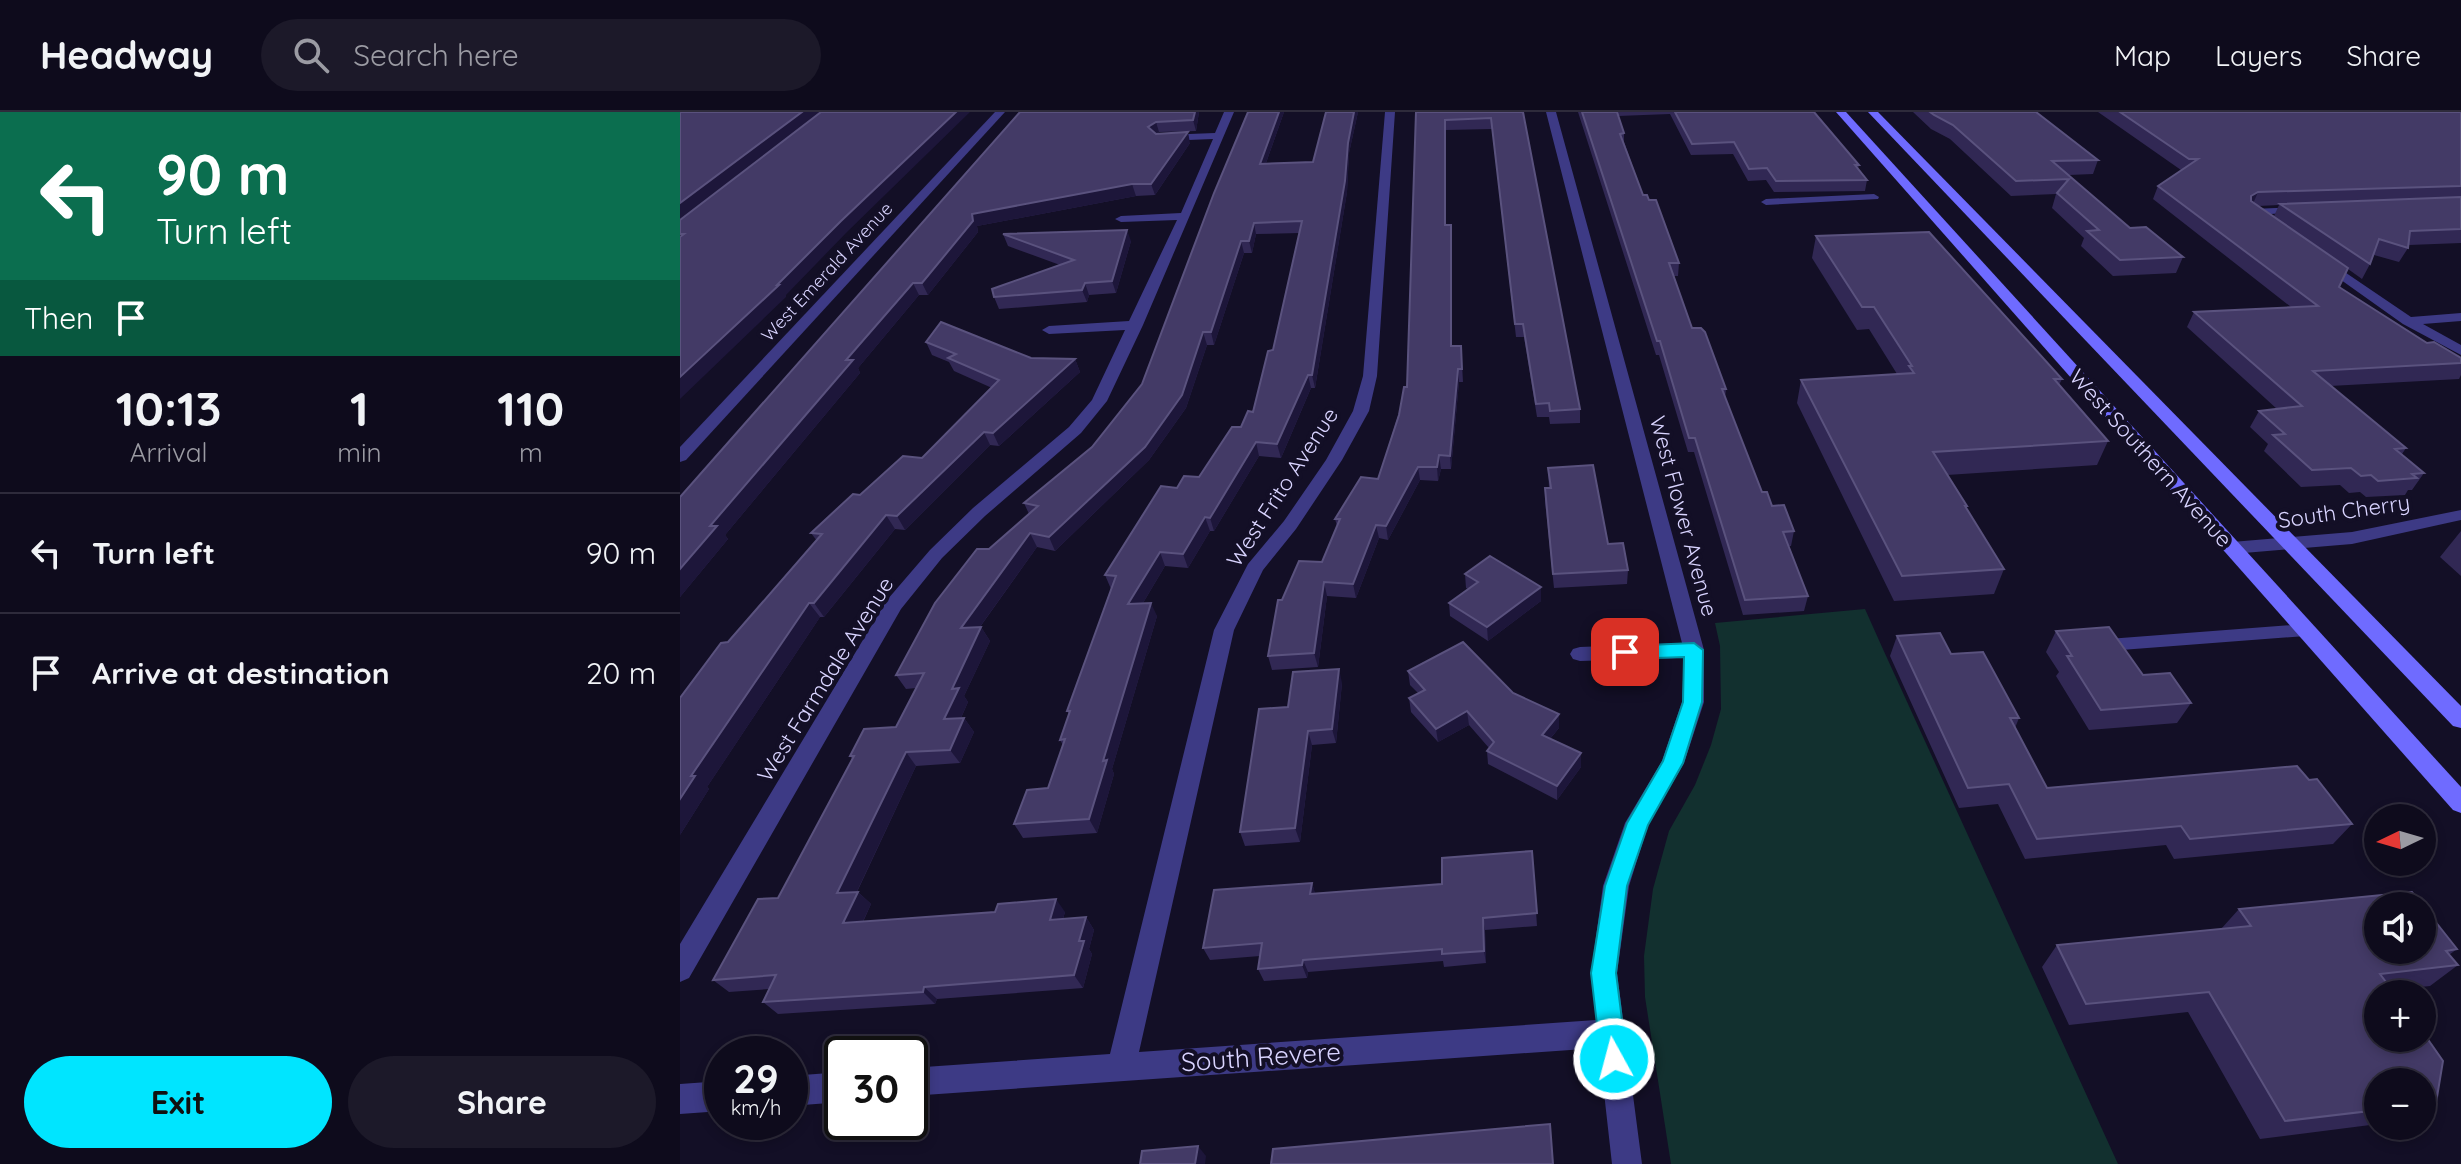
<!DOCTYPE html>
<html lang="en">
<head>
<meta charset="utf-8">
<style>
  :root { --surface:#0e0b1c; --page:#1c1929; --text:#f1f3f6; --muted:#9b9ba3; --line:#2e2b3b; --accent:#00e5ff }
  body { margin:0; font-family:Quicksand,sans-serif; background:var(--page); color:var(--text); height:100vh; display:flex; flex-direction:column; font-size:30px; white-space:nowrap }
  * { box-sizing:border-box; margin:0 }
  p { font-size:26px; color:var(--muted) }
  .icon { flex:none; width:44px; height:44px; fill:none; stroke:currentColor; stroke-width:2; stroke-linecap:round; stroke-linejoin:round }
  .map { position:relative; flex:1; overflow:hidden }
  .side { display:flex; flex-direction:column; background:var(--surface); width:680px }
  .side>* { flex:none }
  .hud { background:#0b6e4f; color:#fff; overflow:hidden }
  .needle { width:52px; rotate:265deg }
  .buttons { position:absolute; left:1684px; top:692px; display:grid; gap:16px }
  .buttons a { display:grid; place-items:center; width:72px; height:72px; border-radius:50%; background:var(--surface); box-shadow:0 4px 12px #0003,0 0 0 2px var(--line); font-size:40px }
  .speed { position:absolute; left:24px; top:924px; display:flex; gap:16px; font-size:40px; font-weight:700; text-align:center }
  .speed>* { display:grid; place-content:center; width:104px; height:104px; border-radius:50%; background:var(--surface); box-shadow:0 4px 12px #0003,0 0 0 2px var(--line); line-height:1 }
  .speed small { font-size:20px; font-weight:400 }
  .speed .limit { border:4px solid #111; border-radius:12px; background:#fff; color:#111 }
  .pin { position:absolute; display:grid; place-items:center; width:68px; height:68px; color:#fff; margin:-34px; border-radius:16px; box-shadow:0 4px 12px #0006 }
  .me { position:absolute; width:88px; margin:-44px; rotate:353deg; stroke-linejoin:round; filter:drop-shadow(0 0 6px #0008) }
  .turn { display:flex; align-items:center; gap:28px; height:168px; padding:0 24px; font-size:36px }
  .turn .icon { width:104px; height:104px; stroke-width:2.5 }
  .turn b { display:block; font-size:56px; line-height:68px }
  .then { display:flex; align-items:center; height:76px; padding:0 24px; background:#0003; gap:16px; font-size:30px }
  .eta { display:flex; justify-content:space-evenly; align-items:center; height:136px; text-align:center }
  .eta b { font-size:48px; font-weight:700; line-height:56px }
  .button { display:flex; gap:16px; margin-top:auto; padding:16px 24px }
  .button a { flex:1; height:92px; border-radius:48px; background:var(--accent); color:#111; font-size:32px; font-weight:700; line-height:92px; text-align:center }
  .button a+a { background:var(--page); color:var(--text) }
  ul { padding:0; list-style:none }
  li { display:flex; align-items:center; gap:24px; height:120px; padding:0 24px; border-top:2px solid var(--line) }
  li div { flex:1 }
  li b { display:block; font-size:30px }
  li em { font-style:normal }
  header { display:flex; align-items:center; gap:48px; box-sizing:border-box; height:112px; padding:0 40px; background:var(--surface); border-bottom:2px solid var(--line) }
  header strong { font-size:38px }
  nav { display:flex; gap:44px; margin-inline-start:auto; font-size:28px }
  .search { width:560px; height:72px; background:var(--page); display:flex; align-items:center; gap:20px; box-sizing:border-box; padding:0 28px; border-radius:44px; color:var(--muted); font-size:30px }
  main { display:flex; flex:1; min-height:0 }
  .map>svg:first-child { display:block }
</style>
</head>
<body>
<header>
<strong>Headway</strong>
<div class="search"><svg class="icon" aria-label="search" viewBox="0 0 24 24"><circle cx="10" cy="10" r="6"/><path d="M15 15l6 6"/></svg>Search here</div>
<nav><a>Map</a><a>Layers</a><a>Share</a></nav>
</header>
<main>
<section class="side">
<div class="hud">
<div class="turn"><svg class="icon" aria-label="left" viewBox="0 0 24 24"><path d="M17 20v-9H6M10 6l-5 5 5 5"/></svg><div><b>90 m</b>Turn left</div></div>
<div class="then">Then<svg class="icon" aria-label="arrive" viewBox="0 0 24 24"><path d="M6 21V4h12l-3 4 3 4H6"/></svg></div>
</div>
<div class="eta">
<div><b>10:13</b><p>Arrival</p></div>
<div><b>1</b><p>min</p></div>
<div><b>110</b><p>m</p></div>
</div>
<ul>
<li><svg class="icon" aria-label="left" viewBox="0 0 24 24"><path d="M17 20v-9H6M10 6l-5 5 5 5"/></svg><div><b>Turn left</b></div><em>90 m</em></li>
<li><svg class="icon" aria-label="arrive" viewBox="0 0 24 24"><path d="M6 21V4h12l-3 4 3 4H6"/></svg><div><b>Arrive at destination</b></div><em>20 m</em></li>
</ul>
<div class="button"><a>Exit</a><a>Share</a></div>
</section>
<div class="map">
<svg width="1781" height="1052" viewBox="0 0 1781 1052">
  <rect width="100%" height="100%" fill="#130f26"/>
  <path fill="#12302f" d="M1185,497L1202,535L1438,1052H991L965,885L964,844L973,777L989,719L1015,673L1031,633L1041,597L1040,534L1035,511Z"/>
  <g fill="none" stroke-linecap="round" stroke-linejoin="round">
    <g fill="#3d3a85" fill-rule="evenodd">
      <path d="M1194,82L1199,85L1198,87L1086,93L1081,90L1086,87Z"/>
      <path d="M1626,512L1635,518L1626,524L1428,539L1419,533L1428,527Z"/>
    </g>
    <g fill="#3d3a85" fill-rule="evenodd">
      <path d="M315,0H325L6,348L0,350V335Z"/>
      <path d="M544,0H554L463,213L427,289L401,321L305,404L262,446L221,497L9,866L0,870V832L207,488L250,438L293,396L389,315L412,288L445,218L369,222L362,218L369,214L449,209L497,108L441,110L435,107L441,104L501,101L533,27L483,29L478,26L483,23L535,21Z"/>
      <path d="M705,0H715L697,264L689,299L662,348L616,417L583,458L554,518L459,940L916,908L911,861L923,774L945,711L982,649L1002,590L1004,546L900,549L893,547L890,542L893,537L900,535L1002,531L866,0H876L1024,538V590L1004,651L968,713L949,774L937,861L962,1052H932L919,936L230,984V956L430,942L534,518L568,452L604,409L646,348L673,299L683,264Z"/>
      <path d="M1624,95L1630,98L1628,100L1572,103L1566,100L1572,97Z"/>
      <path d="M1644,146L1731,205L1781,201V209L1743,212L1781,233V243L1723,212L1640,153L1638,150Z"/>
      <path d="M1781,398V408L1672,432L1552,442L1543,436L1552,430L1672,420Z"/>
      <path d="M162,960V990L110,994V964Z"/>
      <path d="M42,969V999L0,1002V972Z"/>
    </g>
    <g fill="#6f6bff" fill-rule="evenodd">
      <path d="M1156,0H1166L1781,675V701L1773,698Z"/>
      <path d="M1188,0H1198L1781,594V616L1773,614Z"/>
    </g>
  </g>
  <g fill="#312854" fill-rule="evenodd">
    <path d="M340,0H519L516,19L479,20L476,22L510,31L475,83L456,84L297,114L298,120L248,183H239L178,256L180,261L45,423L48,427L0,485V385Z"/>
    <path d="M568,0H616H604L586,51L633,50L646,0H678L669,41L667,80L635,276H631L601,346L579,344L534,419H530L508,456L485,454L463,491L477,504L432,657L434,662L417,721L343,726L334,712L368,676L383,633L380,628L389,602L387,599L431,477L425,463L497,376L519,365L573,300L593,238L619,121L576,122L572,141H564L534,233H527L506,296L469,348L375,439L357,435L300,515H301L310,529L284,584L288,590L281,606H284L294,620L280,651L236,654L177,780H178L191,792L183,810L385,800L383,807L406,805L414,818L409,837L412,842L403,876L257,887L255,892L98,902L83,890L89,877L49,880L33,868L98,786L172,647L170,644L216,615L236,576L226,577L216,563L309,437L349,402L344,391L412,335L462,272Z"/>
    <path d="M736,0H843L900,297V311L870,312L869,305H857L844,225H836L812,17L766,18V113H771L772,125V234H781L783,270H779L771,357H761L758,369L740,368L708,428L699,426L676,486L647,484L638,555L592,558L588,544L602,488L642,450L657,414L655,407L698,367L727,275Z"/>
    <path d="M898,0H1134L1179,53L1178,57L1187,68L1185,79L1094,80L1086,68L1068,69L1053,42L1011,43L990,2L938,4L944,21V30L963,83L999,151L998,164H993L1012,216L1046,277L1045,286L1082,380L1114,419L1111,434H1109L1128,484L1124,499L1063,503L1014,340H1008L979,243H976Z"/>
    <path d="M1233,0H1356L1418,48L1413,62L1389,63L1450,116L1503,145L1496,161L1433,164L1401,134L1404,126L1372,96L1376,82L1331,84L1270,27L1251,17Z"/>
    <path d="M1418,0H1781V131L1729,133L1728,136L1719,150L1694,143L1690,152L1682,167L1668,157L1659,175L1747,231L1781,246V263L1779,267L1650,274L1726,336L1722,342L1744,361L1732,378H1728L1725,383L1686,385L1680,380L1669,381L1660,373L1621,375L1584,339L1588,332L1570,315L1579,299L1597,297L1507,215L1514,200L1611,195L1473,87L1478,74L1501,58ZM1599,93L1594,104L1578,94Z"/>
    <path d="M323,122L451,129L436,181L409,183L407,190L319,197L314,185L380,153L328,134Z"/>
    <path d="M1136,124L1382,267L1379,273L1428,329L1417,353L1267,363L1287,394L1286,397L1324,457L1314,482L1214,489L1117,291L1121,268L1217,262L1189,217L1177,218L1132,146Z"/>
    <path d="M246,230L351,246L395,247L400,260L319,334L310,333L225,418L215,417L144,505H140L27,675L29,677L0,723L48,530L137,429L131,421L180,383L242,346L312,276L274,259L269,250L252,243Z"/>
    <path d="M868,356L948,458L947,472L874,476L865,389V376H869Z"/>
    <path d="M1781,419V464L1760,445Z"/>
    <path d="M785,462L861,489L808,529L770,504L769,491L788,477L786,476Z"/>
    <path d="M1376,519L1463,563L1511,591L1497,611L1409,618L1376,564L1379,560L1366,540Z"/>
    <path d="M1217,524L1271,542L1339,606L1335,616L1367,676L1629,668L1672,712L1653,732L1494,747L1486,733L1345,747L1318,692L1279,696L1210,544Z"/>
    <path d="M728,559L833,581L879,602V616L870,627L901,655L877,688L808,652L807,639L809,636L789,613L758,630L731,600L729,586L738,581L730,573Z"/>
    <path d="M662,571L656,631L632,633L620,730L565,734L560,720L608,595Z"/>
    <path d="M852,739L857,814L805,818L806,851L764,855L763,849L628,860L627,866L584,869L578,857L580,844L530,848L523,836L632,771L635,782L762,772Z"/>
    <path d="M1559,797L1777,837L1769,843L1778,853L1750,874L1712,878L1756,991L1742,999V970H1698V1012L1580,1027L1508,900L1389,913L1362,855L1377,833L1541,817Z"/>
  </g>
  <g fill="#1d163a">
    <path d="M122,0H140L0,107V91Z"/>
    <path d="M276,0H290L167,120L106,183V185L0,287V265L161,109Z"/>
    <path d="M515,0H519L516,19L513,8Z"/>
    <path d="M599,0H604L582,62L580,52Z"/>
    <path d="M674,0H678L669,41L667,80L635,276L632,263L668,31Z"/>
    <path d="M765,8L766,18V125L765,113Z"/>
    <path d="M476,10L479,20L471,25L468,15Z"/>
    <path d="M508,20L510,31L475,83L471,72Z"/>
    <path d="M452,72L456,84L297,114L298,120L248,183L242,171L292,102Z"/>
    <path d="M1578,80L1572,94L1565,97L1571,84Z"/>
    <path d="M574,111L576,122L572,141L569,129Z"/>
    <path d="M771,113L772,125V247L771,234Z"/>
    <path d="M447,118L451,129L436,181L432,169Z"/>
    <path d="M561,129L564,141L534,233L531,220Z"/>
    <path d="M233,171L239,183L178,256L180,261L45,423L48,427L0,485V457L30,414L166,248Z"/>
    <path d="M405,171L409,183L407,190L402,178Z"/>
    <path d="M523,220L527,233L506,296L469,348L375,439L369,425Z"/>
    <path d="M395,247L400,260L319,334L313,321Z"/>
    <path d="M778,257L779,270L771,357L770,344Z"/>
    <path d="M628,263L631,276L601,346L597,332Z"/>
    <path d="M304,320L310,333L225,418L217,404Z"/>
    <path d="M576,330L579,344L534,419L530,406Z"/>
    <path d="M759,343L761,357L758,369L757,355Z"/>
    <path d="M738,355L740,368L708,428L706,414Z"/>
    <path d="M206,403L215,417L144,505L134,491Z"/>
    <path d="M525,405L530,419L508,456L503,442Z"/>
    <path d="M696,413L699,426L676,486L673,472Z"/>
    <path d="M350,421L357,435L289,530L281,516Z"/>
    <path d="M480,440L485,454L454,506L448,492Z"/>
    <path d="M644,470L647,484L638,555L634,541Z"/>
    <path d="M861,475V489L808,529L807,515Z"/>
    <path d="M129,491L140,505L27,675L29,677L0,723V687L11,664Z"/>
    <path d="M471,491L477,504L432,657L434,662L417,721L409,707L423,649Z"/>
    <path d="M301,515L310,529L284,584L288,590L274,621L264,607L272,577Z"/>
    <path d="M659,557L662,571L656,631L652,617Z"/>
    <path d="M787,599L789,613L758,630L756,617Z"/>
    <path d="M879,602V616L862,636V623Z"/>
    <path d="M284,606L294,620L280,651L270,638Z"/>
    <path d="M628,619L632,633L620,730L615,716Z"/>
    <path d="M226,640L236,654L170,794L157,781Z"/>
    <path d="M901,641V655L877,688V674Z"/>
    <path d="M632,771L636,784L630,782Z"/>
    <path d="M178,780L191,792L176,824L163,811Z"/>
    <path d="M376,787L385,800L379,820L370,808Z"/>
    <path d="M406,805L414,818L409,837L412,842L403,876L394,863L399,829Z"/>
    <path d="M803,806L805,818L806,851L804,839Z"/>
    <path d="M623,848L628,860L627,866L622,853Z"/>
    <path d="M244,875L257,887L255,892L243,880Z"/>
    <path d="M518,1034L526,1044L525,1052H515Z"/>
  </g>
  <g fill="#433a66" stroke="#5a527e" stroke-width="2" fill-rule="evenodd">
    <path d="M0,0H122L0,91Z"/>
    <path d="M141,0H276L161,109L97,173H99L0,265V125L4,122H0V108Z"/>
    <path d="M340,0H515L513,8L476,10L468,15L476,22L508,20L471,72H452L292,102L293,109L242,171H233L166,248H173L30,414H37L0,457V385Z"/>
    <path d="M568,0H599L580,52L633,50L646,0H674L668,31L665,69L632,263H628L597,332L576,330L530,406L525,405L503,442L480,440L448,492L471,491L423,649L427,648L409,707L334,712L347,678L368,676L385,627L380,628L390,599H387L436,464L425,463L481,374L497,376L504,364L519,365L552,315H561L568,299L573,300L588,239L593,238L622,109L574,111L569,129H561L531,220H523L502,283L465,335L369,425L350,421L281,516L301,515L272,577L279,576L264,607L284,606L270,638L226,640L157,781L178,780L163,811L315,800L318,792L376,787L370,808L406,805L399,829H404L394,863L244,875L243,880L83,890L96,863L33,868L78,787L98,786L174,644H170L184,617L216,615L244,561L216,563L255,491L297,437H309L358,394L344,391L412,335L462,272L534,81Z"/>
    <path d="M736,0H843L900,297L870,299L869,291L856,292L843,212H835L811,6L765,8V113H771V234H781L782,257H778L770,344L759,343L757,355H738L706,414L696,413L673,472L644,470L634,541L588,544L598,488H602L619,449L642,450L660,407H655L681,365L698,367L719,303L724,275H727Z"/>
    <path d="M902,0H937L944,21L940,22L963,83H967L969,88H976L999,151H989L1012,216H1021L1025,220L1046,277H1042L1082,380H1087L1092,394L1104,393L1114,419L1103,420L1128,484L1065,488L1015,326H1009L980,229H977Z"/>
    <path d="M995,0H1134L1179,53H1175L1187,68L1096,69L1087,56L1069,57L1054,30L1012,32Z"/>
    <path d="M1250,0H1356L1418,48L1372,49L1450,116L1466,115L1503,145L1440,148L1407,119L1419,118L1377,81L1389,67L1336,69L1273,13L1254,3Z"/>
    <path d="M1440,0H1781V74L1578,80L1571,84V89L1668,156L1659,175L1747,231L1754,230L1781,246V251L1633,259L1726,336L1715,337L1744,361L1732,362L1737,366L1698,369L1691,363L1681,364L1671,356L1632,358L1593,323L1605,322L1579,299L1622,294L1514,200L1638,194L1478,74L1518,47H1509Z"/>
    <path d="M1781,85V117L1730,119L1728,136L1699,127L1690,152L1600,92Z"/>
    <path d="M447,118L432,169L405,171L402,178L314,185L312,177L394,148L323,122Z"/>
    <path d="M1249,120L1382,267H1374L1428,329L1253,340L1287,394H1285L1324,457L1222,464L1121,268L1234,261L1229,254H1232L1194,195H1182L1136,124Z"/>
    <path d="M261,210L351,246L395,247L313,321L304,320L217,404L206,403L134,491H129L11,664H15L0,687V586L41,531L48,530L142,422L131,421L173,382L180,383L223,344L242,346L319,268L268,246L276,242L246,230Z"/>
    <path d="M913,353L928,432L943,431L948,458L873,462L865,376H871L868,356Z"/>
    <path d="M810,444L861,475L807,515L769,491L798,470L785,462Z"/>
    <path d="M1429,515L1463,563L1490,561L1511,591L1421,598L1387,544H1392L1376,519Z"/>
    <path d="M1260,521L1271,542L1303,540L1339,606H1330L1367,676L1617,654L1629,668L1637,667L1672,712L1510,727L1501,714L1357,727L1329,672L1288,676L1217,524Z"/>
    <path d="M783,530L833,581L879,602L862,623L901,641L877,674L807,639L814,630L787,599L756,617L729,586L745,578L728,559Z"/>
    <path d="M659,557L652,617L628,619L615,716L560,720L579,597L608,595L613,560Z"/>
    <path d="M852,739L857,801L803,806L804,839L762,842V837L623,848L622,853L578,857L582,831L523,836L534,778L632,771L630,782L762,772V746Z"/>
    <path d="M1732,780L1777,837L1766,839L1778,853L1700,862L1715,882H1698V926H1742V919L1763,949L1756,991L1742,992V970H1698V998L1605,1009L1529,880L1406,892L1377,833L1571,814L1559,797ZM1698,794H1742V838H1698Z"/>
    <path d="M870,1012L873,1052H591L593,1037Z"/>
    <path d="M518,1034L515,1052H460L462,1039Z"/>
  </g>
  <path fill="#00e5ff" stroke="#0095a6" stroke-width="2" d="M1014,531L1023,538L1022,590L1003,651L968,713L947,774L936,861L947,947L944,956L934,960L925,956L921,947L911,861L925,774L947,711L983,649L1003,590L1004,545L945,547L936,540L945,534Z"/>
  <g text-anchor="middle" stroke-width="8" stroke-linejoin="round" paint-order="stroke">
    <g font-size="18" fill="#d9d4ff" stroke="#130f26">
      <text transform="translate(147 160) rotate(-47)" y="6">West Emerald Avenue</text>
    </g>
    <g font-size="22" fill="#d9d4ff" stroke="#130f26">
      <text transform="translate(1471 346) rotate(48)" y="8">West Southern Avenue</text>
      <text transform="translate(602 375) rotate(-57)" y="8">West Frito Avenue</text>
      <text transform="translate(1664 399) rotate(-8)" y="8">South Cherry</text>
      <text transform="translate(1004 404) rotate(75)" y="8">West Flower Avenue</text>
      <text transform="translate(145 567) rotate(-58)" y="8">West Farmdale Avenue</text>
    </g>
    <g font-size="26" fill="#d9d4ff" stroke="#130f26">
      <text transform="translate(581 945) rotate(-4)" y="9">South Revere</text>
    </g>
  </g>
</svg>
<div class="buttons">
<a><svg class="needle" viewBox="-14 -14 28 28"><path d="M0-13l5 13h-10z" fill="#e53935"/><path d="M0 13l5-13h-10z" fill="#9b9ba3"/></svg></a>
<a><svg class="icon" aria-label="sound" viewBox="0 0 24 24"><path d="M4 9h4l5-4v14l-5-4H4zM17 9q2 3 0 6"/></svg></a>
<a>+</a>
<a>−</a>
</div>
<div class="speed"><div>29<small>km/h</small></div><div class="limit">30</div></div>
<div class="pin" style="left:945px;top:540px;background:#d93025"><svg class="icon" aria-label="arrive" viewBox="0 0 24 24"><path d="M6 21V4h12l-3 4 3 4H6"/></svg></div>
<svg class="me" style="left:934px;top:947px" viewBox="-20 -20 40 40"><circle r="17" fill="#00e5ff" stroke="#fff" stroke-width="3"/><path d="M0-11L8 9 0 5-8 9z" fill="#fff"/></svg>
</div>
</main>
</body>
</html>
